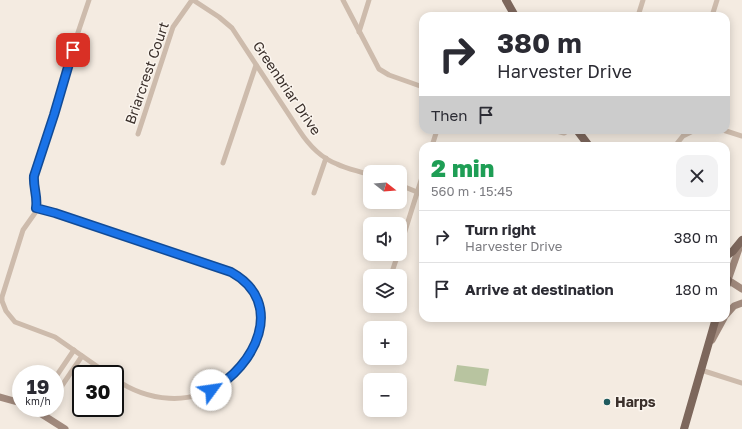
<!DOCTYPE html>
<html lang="en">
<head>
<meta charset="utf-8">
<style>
  :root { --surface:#fff; --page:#f2f2f3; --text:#2b2b33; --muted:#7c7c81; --line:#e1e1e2 }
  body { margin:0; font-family:"Golos Text",sans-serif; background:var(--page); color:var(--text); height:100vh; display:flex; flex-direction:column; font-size:15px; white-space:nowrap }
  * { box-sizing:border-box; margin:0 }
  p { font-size:13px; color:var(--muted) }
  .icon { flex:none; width:22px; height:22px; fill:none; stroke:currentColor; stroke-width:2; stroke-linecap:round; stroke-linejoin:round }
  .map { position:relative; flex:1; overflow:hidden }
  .drawer { position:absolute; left:419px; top:142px; width:311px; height:180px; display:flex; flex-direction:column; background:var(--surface); border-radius:12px; box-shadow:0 2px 10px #0003 }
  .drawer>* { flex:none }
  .hud { position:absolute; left:419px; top:12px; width:311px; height:122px; border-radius:12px; box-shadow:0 2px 10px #0003; background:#fff; color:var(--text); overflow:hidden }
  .needle { width:26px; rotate:107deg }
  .controls { position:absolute; left:363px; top:165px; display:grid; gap:8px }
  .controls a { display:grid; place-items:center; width:44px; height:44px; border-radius:8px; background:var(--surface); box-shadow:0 2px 10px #0003; font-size:20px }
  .speed { position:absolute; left:12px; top:365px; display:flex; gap:8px; font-size:20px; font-weight:700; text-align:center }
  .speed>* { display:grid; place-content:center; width:52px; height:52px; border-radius:50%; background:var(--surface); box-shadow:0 2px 10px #0003; line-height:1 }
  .speed small { font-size:10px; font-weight:400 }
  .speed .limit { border:2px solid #111; border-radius:6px; background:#fff; color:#111 }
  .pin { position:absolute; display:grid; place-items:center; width:34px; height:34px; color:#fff; margin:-17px; border-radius:8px; box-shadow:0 2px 6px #0006 }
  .me { position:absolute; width:44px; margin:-22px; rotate:59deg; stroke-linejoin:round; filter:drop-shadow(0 0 3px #0008) }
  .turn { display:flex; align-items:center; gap:14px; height:84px; padding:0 12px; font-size:18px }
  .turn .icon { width:52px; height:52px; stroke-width:2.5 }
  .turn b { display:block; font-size:28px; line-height:34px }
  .then { display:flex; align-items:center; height:38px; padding:0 12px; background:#0003; gap:8px; font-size:15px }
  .round { display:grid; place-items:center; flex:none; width:42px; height:42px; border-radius:12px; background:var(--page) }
  .overview { display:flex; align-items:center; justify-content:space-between; height:68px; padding:0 12px }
  h1 { font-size:24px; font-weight:800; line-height:30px; color:#1e9e55 }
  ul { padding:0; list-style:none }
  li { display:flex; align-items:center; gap:12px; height:52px; padding:0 12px; border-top:1px solid var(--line) }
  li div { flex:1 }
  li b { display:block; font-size:15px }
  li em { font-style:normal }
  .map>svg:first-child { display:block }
</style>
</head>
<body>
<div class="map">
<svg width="742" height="429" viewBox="0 0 742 429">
  <rect width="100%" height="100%" fill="#f4ebe1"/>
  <path fill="#b8c4a0" d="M457,365L489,369L486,386L454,381Z"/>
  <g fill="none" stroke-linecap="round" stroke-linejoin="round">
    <g stroke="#cdbbac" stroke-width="5">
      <path d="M89,0L68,62L54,115L34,176L33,184L37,204L35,213L23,230L2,297V301L6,311L15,322L55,337L108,374"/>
      <path d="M193,0L219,17L232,28L299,130C308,144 321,158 337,164C347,169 359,171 370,175"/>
      <path d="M343,0L379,69L389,75L423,87"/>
      <path d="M638,16L643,0"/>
      <path d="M712,16L717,0"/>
      <path d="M359,32L369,0"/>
      <path d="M553,130L564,133L569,130"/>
      <path d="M723,130L742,136"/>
      <path d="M138,134L173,27L192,0"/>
      <path d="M432,146L437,130"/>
      <path d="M675,146L683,136L695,130"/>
      <path d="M223,163L256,65"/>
      <path d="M400,185L417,192"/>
      <path d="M314,193L326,158"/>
      <path d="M36,208L55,213L231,272C235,274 239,276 242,278C250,284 260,303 262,313C265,337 244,370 224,383C190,406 148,402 115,379"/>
      <path d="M400,247L423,174"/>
      <path d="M393,269L398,254"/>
      <path d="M701,370L742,383"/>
      <path d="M55,378L74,350"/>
      <path d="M55,396L82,356"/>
      <path d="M43,414L47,408"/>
    </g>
    <g stroke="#a18a7d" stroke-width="7">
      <path d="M741,243L728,280L742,289"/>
      <path d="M726,315L734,306L742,303"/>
      <path d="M712,340L724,318"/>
      <path d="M0,397L21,403"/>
      <path d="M32,408L65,429"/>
    </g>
    <g stroke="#7d675c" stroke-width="8">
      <path d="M506,0L515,16"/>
      <path d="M577,130L589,146"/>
      <path d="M726,256L733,251L742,240"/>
      <path d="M726,278L728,280L726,287"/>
      <path d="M684,429L716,318"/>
    </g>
  </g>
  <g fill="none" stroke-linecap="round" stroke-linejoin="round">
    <g stroke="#114b97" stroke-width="10">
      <path id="route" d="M73,50L54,115L34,176C33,187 38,197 36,208L55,213L231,272C287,303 255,367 211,390"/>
    </g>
    <use href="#route" stroke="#1a73e8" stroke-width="7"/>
  </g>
  <circle fill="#1f5a5e" stroke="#fbf5ee" stroke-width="1.5" cx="607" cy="402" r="4"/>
  <g text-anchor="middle" stroke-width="3" stroke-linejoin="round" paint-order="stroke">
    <g font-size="14" fill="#3b302b" stroke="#fbf5ee">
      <text transform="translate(147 73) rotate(-71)" y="5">Briarcrest Court</text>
      <text transform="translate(287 88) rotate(56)" y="5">Greenbriar Drive</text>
    </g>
    <g font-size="14" font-weight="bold" fill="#3b302b" stroke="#fbf5ee" text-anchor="start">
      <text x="615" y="407">Harps</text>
    </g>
  </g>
</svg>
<div class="controls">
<a><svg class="needle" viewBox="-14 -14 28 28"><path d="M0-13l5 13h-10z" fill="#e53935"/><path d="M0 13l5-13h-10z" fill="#7c7c81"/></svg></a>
<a><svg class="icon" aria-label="sound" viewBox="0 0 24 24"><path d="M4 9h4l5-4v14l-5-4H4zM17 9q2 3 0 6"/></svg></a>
<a><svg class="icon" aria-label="layers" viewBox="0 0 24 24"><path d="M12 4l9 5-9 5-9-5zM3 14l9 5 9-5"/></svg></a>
<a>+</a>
<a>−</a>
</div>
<div class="speed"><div>19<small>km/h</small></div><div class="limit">30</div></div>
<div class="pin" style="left:73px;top:50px;background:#d93025"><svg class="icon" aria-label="arrive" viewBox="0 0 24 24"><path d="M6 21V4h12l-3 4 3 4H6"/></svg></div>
<svg class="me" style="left:211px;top:390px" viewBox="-20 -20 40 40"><circle r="19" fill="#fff"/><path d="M0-13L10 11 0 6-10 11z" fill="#1a73e8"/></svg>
<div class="hud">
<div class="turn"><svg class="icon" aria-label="right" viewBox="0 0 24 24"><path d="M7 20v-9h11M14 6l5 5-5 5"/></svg><div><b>380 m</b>Harvester Drive</div></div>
<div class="then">Then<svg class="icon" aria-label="arrive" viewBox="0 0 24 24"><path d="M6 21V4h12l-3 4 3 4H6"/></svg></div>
</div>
<section class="drawer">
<div class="overview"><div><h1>2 min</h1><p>560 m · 15:45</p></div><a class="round"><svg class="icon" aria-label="close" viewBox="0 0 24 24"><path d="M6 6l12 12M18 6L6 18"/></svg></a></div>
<ul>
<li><svg class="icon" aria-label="right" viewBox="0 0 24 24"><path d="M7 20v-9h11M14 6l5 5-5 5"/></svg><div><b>Turn right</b><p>Harvester Drive</p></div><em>380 m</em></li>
<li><svg class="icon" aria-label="arrive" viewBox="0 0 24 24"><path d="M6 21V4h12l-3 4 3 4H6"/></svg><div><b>Arrive at destination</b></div><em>180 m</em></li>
</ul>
</section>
</div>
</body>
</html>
